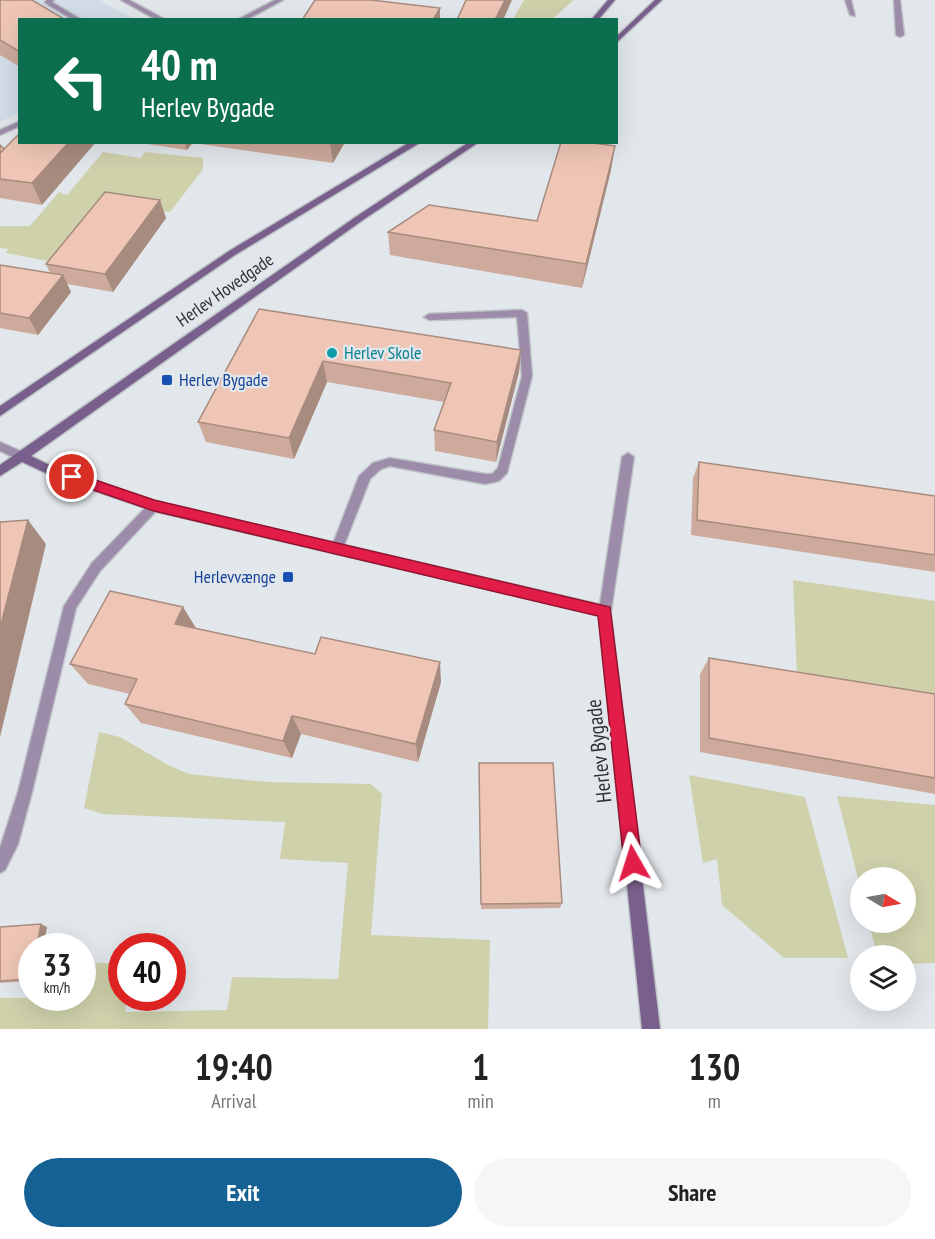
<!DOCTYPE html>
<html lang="en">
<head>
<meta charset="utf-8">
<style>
  :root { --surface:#fff; --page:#f6f6f6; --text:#222; --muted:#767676; --accent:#156194 }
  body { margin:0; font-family:"PT Sans Narrow",sans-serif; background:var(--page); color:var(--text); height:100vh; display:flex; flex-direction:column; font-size:22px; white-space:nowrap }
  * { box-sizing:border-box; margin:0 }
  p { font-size:20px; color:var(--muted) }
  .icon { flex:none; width:33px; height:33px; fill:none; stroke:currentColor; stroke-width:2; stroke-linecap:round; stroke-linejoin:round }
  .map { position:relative; height:1029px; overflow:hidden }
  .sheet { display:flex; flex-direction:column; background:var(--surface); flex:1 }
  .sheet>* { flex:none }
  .guide { position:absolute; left:18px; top:18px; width:600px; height:126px; border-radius:0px; box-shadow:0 6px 24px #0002; background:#0b6e4f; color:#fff; overflow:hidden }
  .needle { width:39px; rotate:100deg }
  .controls { position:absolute; left:850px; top:867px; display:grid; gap:12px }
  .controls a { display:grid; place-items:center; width:66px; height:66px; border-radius:50%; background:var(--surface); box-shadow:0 6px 24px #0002; font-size:30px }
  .speed { position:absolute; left:18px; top:933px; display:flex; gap:12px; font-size:30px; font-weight:700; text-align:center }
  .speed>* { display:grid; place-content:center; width:78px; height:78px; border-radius:50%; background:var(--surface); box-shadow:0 6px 24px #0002; line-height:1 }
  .speed small { font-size:15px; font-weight:400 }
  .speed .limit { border:9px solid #d22; background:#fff; color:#111 }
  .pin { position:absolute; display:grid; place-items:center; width:51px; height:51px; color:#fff; margin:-26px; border:3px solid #fff; border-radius:50%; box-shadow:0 2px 6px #0007 }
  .me { position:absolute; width:66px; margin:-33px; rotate:354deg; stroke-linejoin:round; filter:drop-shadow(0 0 4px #0008) }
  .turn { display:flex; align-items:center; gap:21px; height:126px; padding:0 24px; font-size:27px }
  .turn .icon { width:78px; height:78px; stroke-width:2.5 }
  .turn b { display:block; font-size:42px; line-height:51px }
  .eta { display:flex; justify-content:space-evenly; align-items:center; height:102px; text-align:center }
  .eta b { font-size:36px; font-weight:600; line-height:42px }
  .action { display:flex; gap:12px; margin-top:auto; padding:12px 24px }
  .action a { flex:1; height:69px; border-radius:36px; background:var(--accent); color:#fff; font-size:24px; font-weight:600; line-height:69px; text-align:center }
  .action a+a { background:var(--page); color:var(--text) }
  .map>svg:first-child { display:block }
</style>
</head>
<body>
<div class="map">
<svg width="935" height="1029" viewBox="0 0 935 1029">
  <rect width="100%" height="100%" fill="#e2e7ec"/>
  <path fill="#d2dde7" d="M0,0H98L134,19L20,20L19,113L0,122Z"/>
  <g fill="#ced1aa">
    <path d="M524,0H574L552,19H513Z"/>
    <path d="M103,152L141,158L145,152L203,158V169L170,212L111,204L64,264L6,253L8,249L0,248V226H30L59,192L67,195Z"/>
    <path d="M793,580L935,601V704L797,679Z"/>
    <path d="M99,732L120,737L170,766L189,774L266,782L371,784L382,794L371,935L490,940L488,1029H0V998H82L83,962L121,964L122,998H127L125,1012L227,1010L232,977L338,979L348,863L280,859L285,822L103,814L84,808Z"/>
    <path d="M689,775L805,797L848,958H784L722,905L717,859L703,863Z"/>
    <path d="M837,796L935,805V963L906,964V956L877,955L869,923L906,922V878H861V890Z"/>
  </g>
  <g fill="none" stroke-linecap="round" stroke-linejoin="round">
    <g stroke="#bec3c7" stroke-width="3">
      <g id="lane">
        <path d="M46,0H54L52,2L82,20H73L45,3Z"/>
        <path d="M845,0H851L855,16L850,15Z"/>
        <path d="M894,0H900L904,35L900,37L896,35Z"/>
        <path d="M522,310L527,313L532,376L507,473L499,481L485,484L390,466L381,469L370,479L341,553L337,554L333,553L331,549L359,476L373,463L390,458L485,474H492L498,468L522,376L517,317L429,320L424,317L429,314Z"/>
      </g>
    </g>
    <g stroke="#bec3c7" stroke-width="3">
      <g id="street">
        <path d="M121,0H129L166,20H157Z"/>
        <path d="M275,0H283L246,20H237Z"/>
        <path d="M20,121V126L0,135V130Z"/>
        <path d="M0,442L25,453L27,456L25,459H17L0,451Z"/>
        <path d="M628,453L634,457L611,611L610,615L605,617L600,615L599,611L622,457Z"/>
        <path d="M154,501L158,503L160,506L158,509L100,571L76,608L32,792L18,844L5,870L0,873V848L18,792L64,606L92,563L150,503Z"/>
      </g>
    </g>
    <g stroke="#bec3c7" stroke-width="3">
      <g id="secondary">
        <path d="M608,0H615L598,20H591Z"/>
        <path d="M655,0H662L616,43V37Z"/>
        <path d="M410,142H421L235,255L0,416V406L229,251Z"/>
        <path d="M469,142H479L363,220L31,456L60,470L154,501L610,607L660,1029H642L599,615L154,511L52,476L22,462L0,476V465L17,453L357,216Z"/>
      </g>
    </g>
    <use href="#lane" fill="#9d8baa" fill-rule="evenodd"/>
    <use href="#street" fill="#9d8baa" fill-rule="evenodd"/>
    <use href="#secondary" fill="#795f8c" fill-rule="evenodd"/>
  </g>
  <g fill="#ceaa9d">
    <path d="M0,0L20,20V67L0,55Z"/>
    <path d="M20,133L42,205L0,198V145L4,149Z"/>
    <path d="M134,142H345L333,163L193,143L187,150Z"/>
    <path d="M611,170L582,288L390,255L388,232L537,221Z"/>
    <path d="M160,200L166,218L113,292L67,284L71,292L38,335L0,328V265L50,273L46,264Z"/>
    <path d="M259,309L521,350L519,372L496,462L435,451L434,430L444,402L327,382L294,459L206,442L198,422Z"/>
    <path d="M699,462L935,496V572L691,535L693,478Z"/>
    <path d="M196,628L441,682L418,762L301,734L292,758L141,723L125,704L130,694L88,684L70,664Z"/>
    <path d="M709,658L935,694V794L700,752V674Z"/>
    <path d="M479,771L562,903L560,908L481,909Z"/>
    <path d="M0,927H47L43,946H32V981L0,983Z"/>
  </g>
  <g fill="#a78b7f">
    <path d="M505,0H512L503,20H495Z"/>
    <path d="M440,8V20H433Z"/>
    <path d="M69,142H96L42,205L32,183Z"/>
    <path d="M185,142H192L187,150Z"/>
    <path d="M330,142H345L333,163Z"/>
    <path d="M615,146L611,170L582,288L586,264Z"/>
    <path d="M160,200L166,218L113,292L105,274Z"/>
    <path d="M63,275L71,292L38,335L29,318Z"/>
    <path d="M521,350L519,372L496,462L497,442Z"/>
    <path d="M323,361L327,382L294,459L289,438Z"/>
    <path d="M28,520L46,544L0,737V628Z"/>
    <path d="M183,607L196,628L175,624Z"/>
    <path d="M440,662L441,682L418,762L416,744Z"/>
    <path d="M292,716L301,734L292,758L283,741Z"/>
    <path d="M41,924L47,927L43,946H37Z"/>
  </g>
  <g fill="#efc6b6" stroke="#a78b7f" stroke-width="1.5">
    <path d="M0,0H32L66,20H20V52L0,40Z"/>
    <path d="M315,0H371L440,8L433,20H302Z"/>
    <path d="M466,0H505L495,20H457Z"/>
    <path d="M20,133V142H69L32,183L0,179V153Z"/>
    <path d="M561,142H585L615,146L586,264L388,232L429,205L537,221Z"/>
    <path d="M0,145L4,149L0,153Z"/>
    <path d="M105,192L160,200L105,274L46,264Z"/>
    <path d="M0,265L63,275L29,318L0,313Z"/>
    <path d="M259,309L521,350L497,442L434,430L451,383L323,361L289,438L198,422Z"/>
    <path d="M699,462L935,496V555L697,520Z"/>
    <path d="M28,520L0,628V522Z"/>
    <path d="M110,591L183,607L175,624L315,654L321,637L440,662L416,744L292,716L283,741L125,704L137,679L70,664Z"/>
    <path d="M709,658L935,694V778L709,738Z"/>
    <path d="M479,763H553L562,903L481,904Z"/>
    <path d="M41,924L37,946H32V972L30,979L0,981V927Z"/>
  </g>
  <path fill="#e11d48" stroke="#92132f" stroke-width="1.5" d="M72,472L154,500L610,607L642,863L639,869L633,872L626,869L624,863L598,616L154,511L67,481L65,477L67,474Z"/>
  <circle fill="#0f9aa8" stroke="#e2e7ec" stroke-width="2" cx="332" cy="353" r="6"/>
  <g fill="#1a4fb4" stroke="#e2e7ec" stroke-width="2">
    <rect x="161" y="374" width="12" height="12" rx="3"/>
    <rect x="282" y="571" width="12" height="12" rx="3"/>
  </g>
  <g text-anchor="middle" stroke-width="4.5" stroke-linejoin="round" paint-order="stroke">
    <g font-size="18" fill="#2f3133" stroke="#e2e7ec">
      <text transform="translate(225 290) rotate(-35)" y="6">Herlev Hovedgade</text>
    </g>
    <g font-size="18" fill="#0d838f" stroke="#e2e7ec" text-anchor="start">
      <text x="344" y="359">Herlev Skole</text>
    </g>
    <g font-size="18" fill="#164399" stroke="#e2e7ec" text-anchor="start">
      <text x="179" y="386">Herlev Bygade</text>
      <text x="276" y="583" text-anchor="end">Herlevvænge</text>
    </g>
    <g font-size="21" fill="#2f3133" stroke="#e2e7ec">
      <text transform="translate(599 751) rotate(-96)" y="7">Herlev Bygade</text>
    </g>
  </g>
</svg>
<div class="controls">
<a><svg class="needle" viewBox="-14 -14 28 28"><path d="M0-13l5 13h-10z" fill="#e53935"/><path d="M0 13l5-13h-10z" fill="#767676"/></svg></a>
<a><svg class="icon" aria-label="layers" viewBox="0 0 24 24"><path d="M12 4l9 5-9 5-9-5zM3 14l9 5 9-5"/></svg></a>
</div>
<div class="speed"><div>33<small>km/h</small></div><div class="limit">40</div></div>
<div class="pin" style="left:72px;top:477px;background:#d93025"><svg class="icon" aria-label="arrive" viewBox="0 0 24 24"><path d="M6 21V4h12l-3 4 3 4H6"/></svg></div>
<svg class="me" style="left:633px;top:863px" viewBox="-20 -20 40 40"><path d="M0-17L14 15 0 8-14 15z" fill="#e11d48" stroke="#fff" stroke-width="4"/></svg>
<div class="guide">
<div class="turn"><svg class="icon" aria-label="left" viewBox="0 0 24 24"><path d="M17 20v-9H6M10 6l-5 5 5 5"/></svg><div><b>40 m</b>Herlev Bygade</div></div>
</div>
</div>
<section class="sheet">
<div class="eta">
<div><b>19:40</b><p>Arrival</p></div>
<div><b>1</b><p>min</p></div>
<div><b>130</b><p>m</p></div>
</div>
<div class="action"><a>Exit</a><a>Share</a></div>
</section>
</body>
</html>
